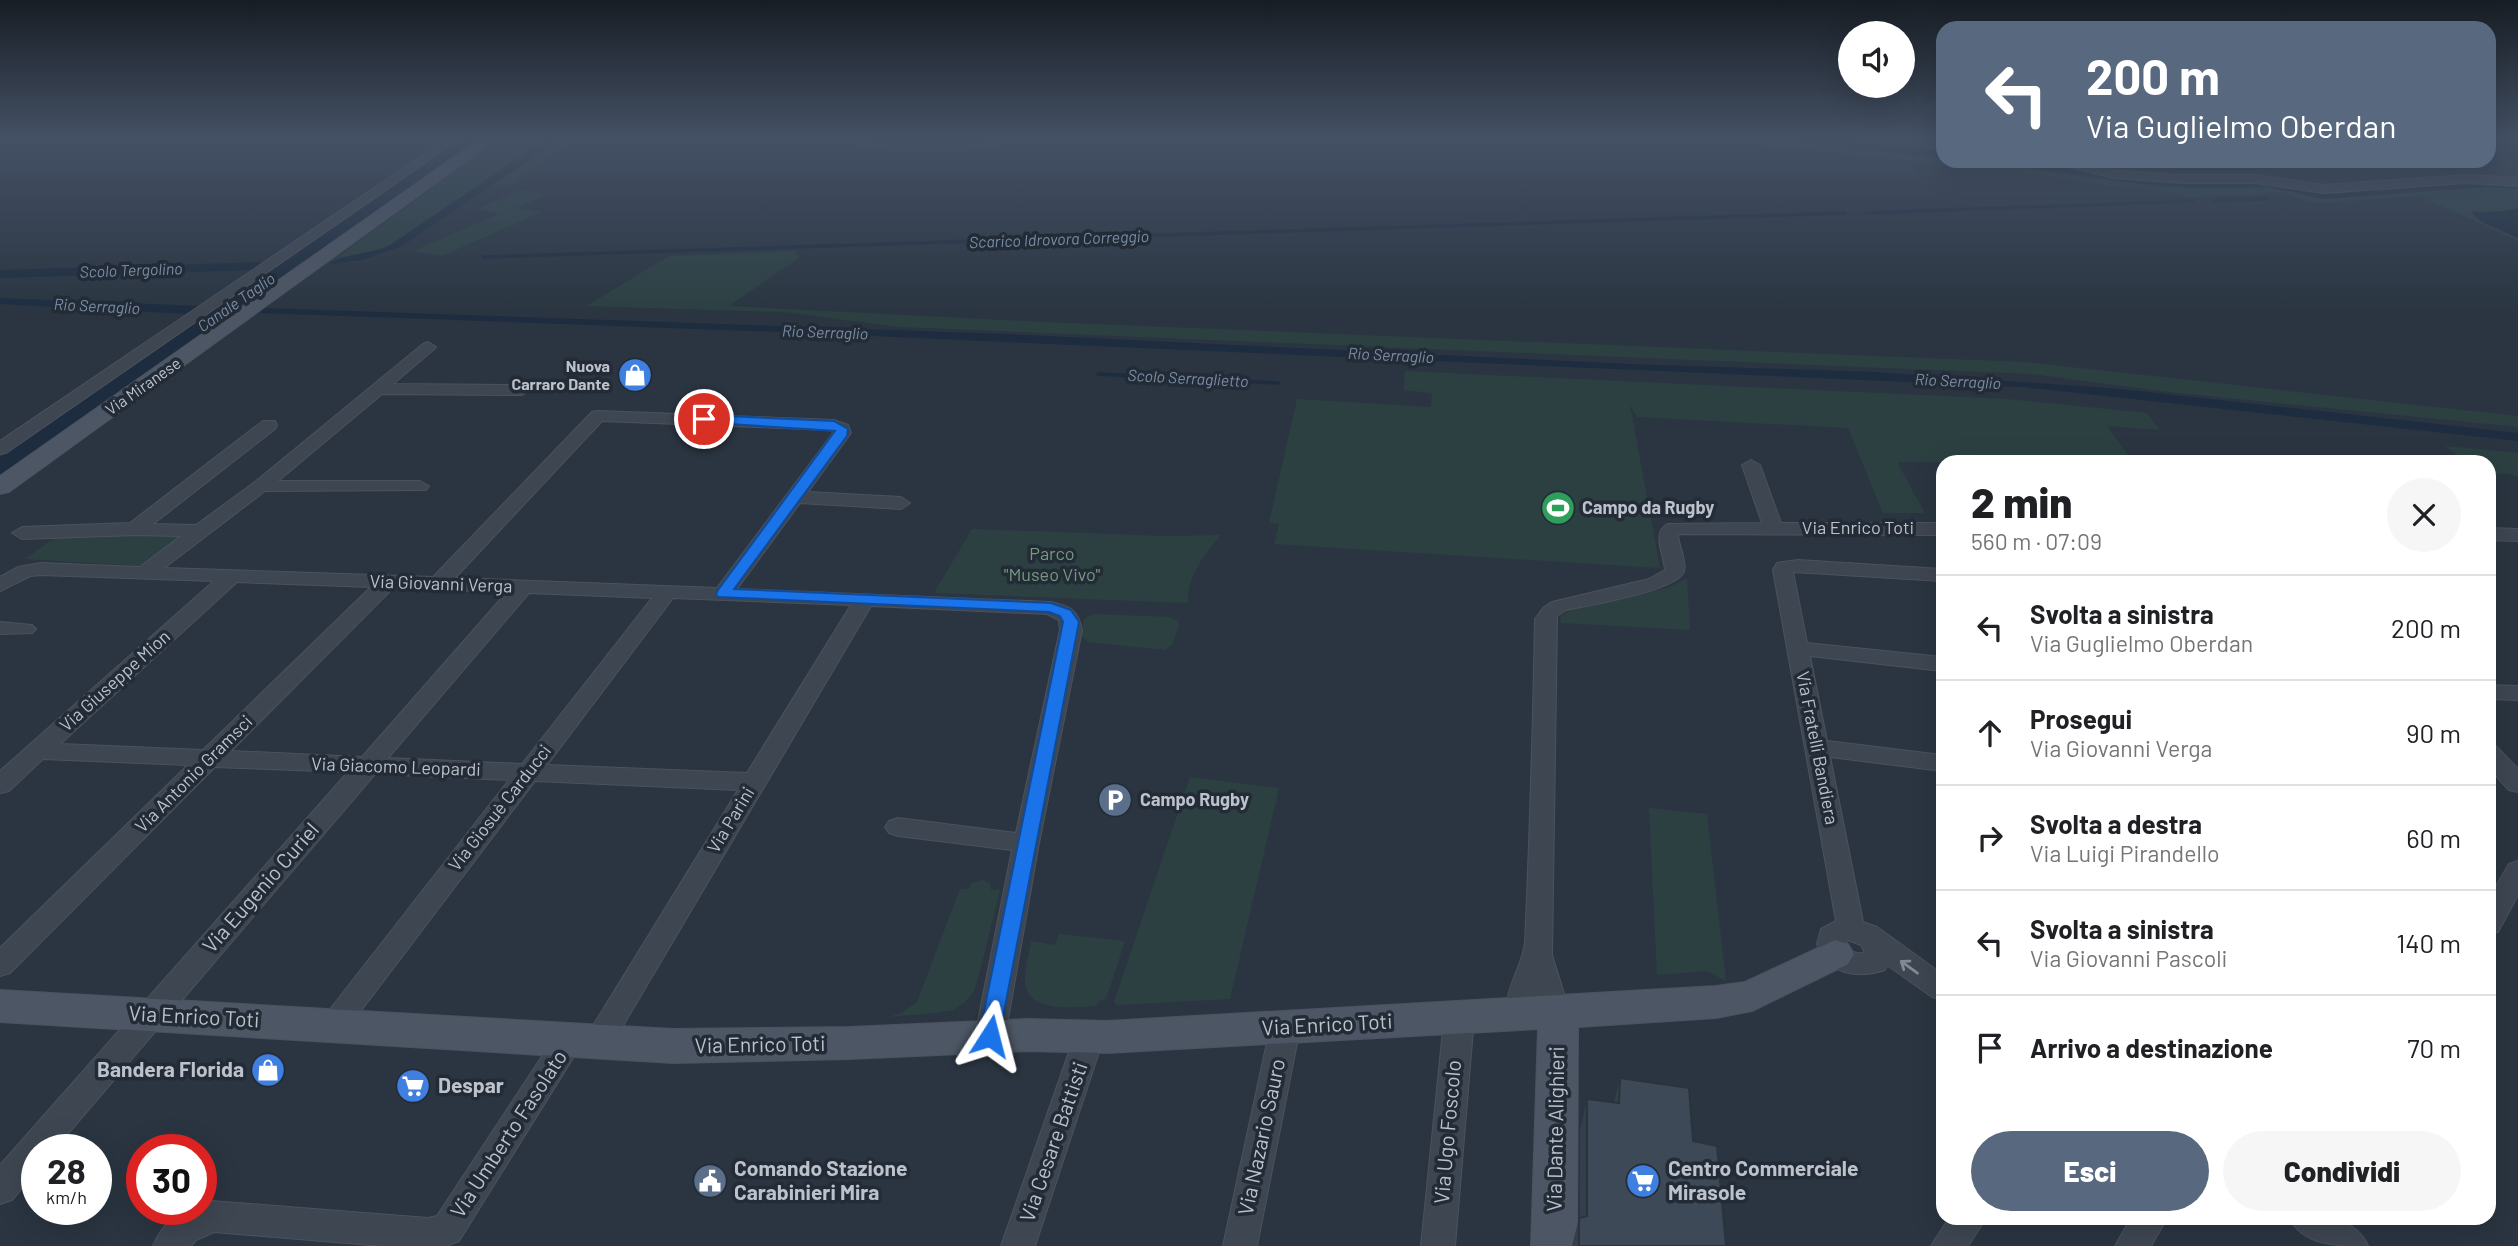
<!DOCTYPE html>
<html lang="it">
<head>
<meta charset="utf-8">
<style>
  :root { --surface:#fff; --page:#f6f6f6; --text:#202124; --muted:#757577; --line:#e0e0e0; --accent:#58687f }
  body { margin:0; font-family:Barlow,sans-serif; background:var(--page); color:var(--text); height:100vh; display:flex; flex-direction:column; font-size:26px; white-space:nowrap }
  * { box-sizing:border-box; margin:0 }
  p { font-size:23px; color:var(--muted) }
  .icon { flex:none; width:38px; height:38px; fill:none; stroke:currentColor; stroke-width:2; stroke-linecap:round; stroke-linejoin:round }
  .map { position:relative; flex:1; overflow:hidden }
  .side { position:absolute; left:1936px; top:455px; width:560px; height:770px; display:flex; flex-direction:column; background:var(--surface); border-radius:21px; box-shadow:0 7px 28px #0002 }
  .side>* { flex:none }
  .guide { position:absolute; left:1936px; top:21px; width:560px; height:147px; border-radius:21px; box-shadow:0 7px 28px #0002; background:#58687f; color:#fff; overflow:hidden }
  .fabs { position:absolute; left:1838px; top:21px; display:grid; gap:14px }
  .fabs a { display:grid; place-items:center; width:77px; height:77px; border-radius:50%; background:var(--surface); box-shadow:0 7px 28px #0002; font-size:35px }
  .speed { position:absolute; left:21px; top:1134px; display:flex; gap:14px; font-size:35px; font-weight:700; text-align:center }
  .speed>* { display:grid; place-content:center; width:91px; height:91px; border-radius:50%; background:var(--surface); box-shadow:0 7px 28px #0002; line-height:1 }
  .speed small { font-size:18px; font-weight:400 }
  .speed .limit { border:10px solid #d22; background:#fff; color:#111 }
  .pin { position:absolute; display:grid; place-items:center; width:60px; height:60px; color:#fff; margin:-30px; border:4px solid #fff; border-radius:50%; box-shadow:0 2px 7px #0007 }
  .me { position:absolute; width:77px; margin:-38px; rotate:9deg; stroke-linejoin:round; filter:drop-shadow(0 0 5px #0008) }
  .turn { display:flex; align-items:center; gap:24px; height:147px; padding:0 35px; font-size:32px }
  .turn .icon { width:91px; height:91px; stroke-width:2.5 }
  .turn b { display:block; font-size:49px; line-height:60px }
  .round { display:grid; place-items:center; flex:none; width:74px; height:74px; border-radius:37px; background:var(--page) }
  .overview { display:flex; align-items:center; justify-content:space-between; height:119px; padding:0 35px }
  h1 { font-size:42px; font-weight:800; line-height:52px }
  .action { display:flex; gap:14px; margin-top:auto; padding:14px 35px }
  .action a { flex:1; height:80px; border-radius:42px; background:var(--accent); color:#fff; font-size:28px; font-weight:800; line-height:80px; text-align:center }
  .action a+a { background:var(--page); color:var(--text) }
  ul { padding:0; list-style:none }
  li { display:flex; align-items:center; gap:21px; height:105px; padding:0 35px; border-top:2px solid var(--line) }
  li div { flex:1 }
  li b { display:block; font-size:26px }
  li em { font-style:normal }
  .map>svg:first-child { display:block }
</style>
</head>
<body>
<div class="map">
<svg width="2518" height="1246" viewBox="0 0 2518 1246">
  <rect width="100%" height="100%" fill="#2a3541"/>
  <g fill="#2c4042">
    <path d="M500,138H548L390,246L367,254L335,259Z"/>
    <path d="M562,138H574L513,184L489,187Z"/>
    <path d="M833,138L929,146L1034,138C971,151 896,159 833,138Z"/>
    <path d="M1705,138C1784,138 1864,148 1942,158V161L2021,166L2140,184L2192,188L2269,187L2315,196L2487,187L2518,189V241L2420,196L2313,203L2281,193L2192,197L2163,191L2118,187L2008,171Z"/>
    <path d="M521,190L548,194L517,208L541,212L442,256L413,251L499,214L477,209Z"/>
    <path d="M794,251L799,257L794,261L729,306L1044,322L2024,362L2518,416V427L2169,392L2032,374L901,327L783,312L586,306L669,256Z"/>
    <path d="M1405,371L2007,399L2147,413L2160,430L2107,426L2133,462H1897L1925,513H1883L1848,428L1637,417L1630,405L1660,568L1274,544L1279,524L1269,523L1297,399L1431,407L1432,393L1404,390Z"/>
    <path d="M2445,446L2518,453V477L2511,474H2489L2488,462H2466Z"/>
    <path d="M972,529L1166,536L1221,535C1205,553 1186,578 1188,603L934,593Z"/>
    <path d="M176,533L181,536L144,566L25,559L57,536Z"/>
    <path d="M1687,578L1690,630L1560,623L1561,616L1568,611L1670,587Z"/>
    <path d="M1094,614L1169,617L1178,621L1179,626L1172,645L1165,650L1088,642L1081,635L1084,619Z"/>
    <path d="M1190,777L1279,788L1230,999L1118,1005L1114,1002Z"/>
    <path d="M1649,808L1707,814L1726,981L1707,971L1657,975Z"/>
    <path d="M983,880L990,883L991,890H1000L979,975L974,991L965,1002L953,1010L937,1013L888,1017L901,1013L917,1002L960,889H969L972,883Z"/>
    <path d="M1059,934L1125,941L1106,999L1099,1001L1096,1006C1074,1007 1025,1014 1025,980C1025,968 1029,954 1031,941L1055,945Z"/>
  </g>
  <g fill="#1e2c3f">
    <path d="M463,138H481L0,476V457Z"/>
    <path d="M548,138H562L402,246L362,260L329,264C341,254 373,254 390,245Z"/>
    <path d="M854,138H1013C967,148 900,151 854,138Z"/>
    <path d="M1756,138H1817L1942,151V158Z"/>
    <path d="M1976,161H2035L2093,175L2168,183H2256L2333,194L2464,183L2518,184V189L2487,187L2323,199L2269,187L2192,188L2140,184Z"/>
    <path d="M2518,208V238L2482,222L2470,212C2486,211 2502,213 2518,208Z"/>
    <path d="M266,262L256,270L0,278V270Z"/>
    <path d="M0,298L202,306L189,314L0,304Z"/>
    <path d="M265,308L1006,334L1629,364L1875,372L2121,389L2518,433V441L2023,387L781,332L260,313Z"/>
  </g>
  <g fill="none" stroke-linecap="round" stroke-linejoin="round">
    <g stroke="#1e2c3f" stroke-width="3.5">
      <path d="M2212,201L2268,199"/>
      <path d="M1866,213L2193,201"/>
      <path d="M483,257L1845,213"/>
      <path d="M1098,374L1278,383"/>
    </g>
    <g stroke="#4b525e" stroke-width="2">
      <g id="street">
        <path d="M448,138H461L6,453L0,454V441Z"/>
        <path d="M1854,138H1897L1942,143V149L1859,141Z"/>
        <path d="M2510,138H2518V142Z"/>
        <path d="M2048,161H2070L2113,170L2181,175H2256L2323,185L2466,175L2518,178V186L2466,183L2323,193L2256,183H2181L2113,178Z"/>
        <path d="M428,342L436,347L433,350L393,384L522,385L530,390L522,395L382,394L278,481H420L429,486L426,490L265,491L164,568L433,577L592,412L598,411L834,420L848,425L851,433L808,492L901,497L910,503L901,509L800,503L737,589L1051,602C1070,606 1078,610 1082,630L1039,843L1005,1036L1000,1045L990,1048L980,1045L975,1036L1012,850L898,836L889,833L885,827L889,821L898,818L1016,833L1060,630L1059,620L1047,614L871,606L608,1051L598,1054L588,1051L583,1042L738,790L535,781L344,1033L334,1037L324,1033L319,1025L324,1017L509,780L375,774L54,1150H37V1170L12,1200L0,1204V1165L348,772L215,767L10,973L0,976V948L188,765L43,759L9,791L0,793V771L214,581L41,575L30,576L0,591V577L18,567L41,563L140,567L181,536L135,535L22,539L12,533L22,527L130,523L263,421H275L277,425L275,429L153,524L196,525L255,482L423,344ZM602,421L831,430L833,433L717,588L455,578ZM237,582L371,587L203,750L60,744ZM393,588L507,592L362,757L231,751ZM529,593L652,598L522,764L388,758ZM673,598L851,605L747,773L547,765Z"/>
        <path d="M1751,460L1760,465L1781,523H1942V535L1678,534C1678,545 1687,560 1684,571C1680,590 1586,606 1566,610L1557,616L1552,955L1570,1013L1565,1021L1555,1025L1545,1021L1536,998V1015L1531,1023L1521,1027L1511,1023C1497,997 1523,969 1525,942C1530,834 1533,727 1535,619L1543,608L1552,602L1649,579L1665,570C1664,555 1651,532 1668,524L1762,523L1742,465Z"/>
        <path d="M2488,528L2518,529V541L2488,540Z"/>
        <path d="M1798,560L1942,569V581L1793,572L1807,643L1942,657V671L1810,656L1827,741L1942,755V771L1830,757L1863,922L1877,927L1942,974V1000L1932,997L1887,965L1885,970C1857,979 1828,975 1817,944L1821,929L1836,921L1773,570L1777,563ZM1848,940L1861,945L1865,953C1856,954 1850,952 1845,944Z"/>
        <path d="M0,622L32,625L36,629L32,633L0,634Z"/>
        <path d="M2488,685L2518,686V700L2488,699Z"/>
        <path d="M2488,744L2496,746L2518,769V792L2509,790L2488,767Z"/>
        <path d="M2518,861V895L2498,932L2488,935V900L2509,864Z"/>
        <path d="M1456,1007L1466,1011L1473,1030L1455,1246H1421L1443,1030L1441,1019L1446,1011Z"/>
        <path d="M1282,1016L1292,1019L1298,1038L1257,1246H1223L1268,1038L1267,1028L1272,1019Z"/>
        <path d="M1086,1025L1096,1028L1101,1037L1099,1052L1035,1246H1001L1069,1052L1076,1028Z"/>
        <path d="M568,1029L578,1032L583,1041L578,1050L459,1241L446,1246H383L214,1232L196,1240L191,1246H153C162,1225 177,1209 201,1209V1205L212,1201L428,1218L437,1216L558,1032Z"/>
        <path d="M1949,1218H1986L1968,1246H1931Z"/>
        <path d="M2131,1218H2167L2151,1246H2115Z"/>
        <path d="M2289,1218C2319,1218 2354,1214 2368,1246C2338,1246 2304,1246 2289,1218Z"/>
      </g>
    </g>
    <g stroke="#4b525e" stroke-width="2">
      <g id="secondary">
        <path d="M481,138H498L9,492L0,494V476Z"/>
        <path d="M1835,940L1848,944L1854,954L1848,964L1752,1011L1716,1018L1578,1027L1577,1246H1531L1538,1029L1107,1053L1028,1051L849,1059L673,1063L0,1022V990L673,1029L849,1027L1028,1019L1107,1021L1716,986L1745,982Z"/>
      </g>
    </g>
    <use href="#street" fill="#3e4651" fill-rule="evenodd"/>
    <use href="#secondary" fill="#4d5664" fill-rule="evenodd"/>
  </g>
  <path fill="#343f4b" d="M1620,1078L1693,1141L1726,1246H1572L1579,1218H1580V1130L1587,1099L1614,1103Z"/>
  <path fill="#3d4957" stroke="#2b333d" stroke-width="2" d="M1620,1078L1689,1088L1693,1141L1717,1146L1726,1246H1579V1218L1587,1216V1099L1619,1103Z"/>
  <defs><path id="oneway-shaft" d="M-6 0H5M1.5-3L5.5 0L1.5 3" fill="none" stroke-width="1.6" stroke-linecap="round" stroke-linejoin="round" transform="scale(1.75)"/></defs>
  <use stroke="#838a94" href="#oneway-shaft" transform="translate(1909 967) rotate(-144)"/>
  <linearGradient id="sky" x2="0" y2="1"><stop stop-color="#171d24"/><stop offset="0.44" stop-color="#445165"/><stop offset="1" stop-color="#445165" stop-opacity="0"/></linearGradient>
  <rect width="2518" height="313" fill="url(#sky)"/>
  <path fill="#1a73e8" stroke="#114b97" stroke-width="2" d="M704,415L834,421L848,429L847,436L734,589L1051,603L1071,610L1079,622L998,1043L990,1046L982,1043L979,1036L1063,622L1060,616L1049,612L718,597L716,594L718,590L835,431L700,422V416Z"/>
  <defs>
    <g id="shop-disc" transform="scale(1.75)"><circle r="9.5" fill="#3f7fe0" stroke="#232b37"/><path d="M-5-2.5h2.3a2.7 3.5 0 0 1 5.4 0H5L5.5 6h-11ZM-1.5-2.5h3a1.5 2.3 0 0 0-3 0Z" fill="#fff"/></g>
    <g id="stadium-disc" transform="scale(1.75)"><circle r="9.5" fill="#2e9e5b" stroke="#232b37"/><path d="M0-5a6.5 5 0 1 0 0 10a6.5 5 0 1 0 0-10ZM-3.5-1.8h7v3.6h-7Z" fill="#fff"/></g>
    <g id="parking-disc" transform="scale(1.75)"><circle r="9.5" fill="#5c6f8a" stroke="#232b37"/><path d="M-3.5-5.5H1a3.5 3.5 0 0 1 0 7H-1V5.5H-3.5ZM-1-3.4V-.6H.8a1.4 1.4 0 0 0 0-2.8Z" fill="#fff"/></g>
    <g id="supermarket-disc" transform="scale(1.75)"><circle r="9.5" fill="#3f7fe0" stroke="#232b37"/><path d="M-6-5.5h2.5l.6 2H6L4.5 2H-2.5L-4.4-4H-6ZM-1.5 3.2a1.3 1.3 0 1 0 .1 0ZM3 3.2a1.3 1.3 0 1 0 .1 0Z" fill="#fff"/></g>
    <g id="civic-disc" transform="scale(1.75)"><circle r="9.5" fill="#5c6f8a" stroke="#232b37"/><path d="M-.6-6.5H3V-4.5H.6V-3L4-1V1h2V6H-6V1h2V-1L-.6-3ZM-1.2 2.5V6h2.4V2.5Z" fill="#fff"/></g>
  </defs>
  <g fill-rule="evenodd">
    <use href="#shop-disc" x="635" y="375"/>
    <use href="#stadium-disc" x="1558" y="508"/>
    <use href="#parking-disc" x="1115" y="800"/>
    <use href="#shop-disc" x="268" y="1070"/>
    <use href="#supermarket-disc" x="413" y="1086"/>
    <use href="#civic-disc" x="710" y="1181"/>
    <use href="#supermarket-disc" x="1643" y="1181"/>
  </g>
  <g text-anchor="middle" stroke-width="7" stroke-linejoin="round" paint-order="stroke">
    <g font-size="16" font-style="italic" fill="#788da6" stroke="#232b37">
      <text transform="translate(1059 239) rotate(-2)" y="6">Scarico Idrovora Correggio</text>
      <text transform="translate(131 270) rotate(-2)" y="6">Scolo Tergolino</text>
      <text transform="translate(236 302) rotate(-35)" y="6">Canale Taglio</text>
      <text transform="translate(97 306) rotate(3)" y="6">Rio Serraglio</text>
      <text transform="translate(825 332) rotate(2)" y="6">Rio Serraglio</text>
      <text transform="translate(1391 355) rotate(3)" y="6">Rio Serraglio</text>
      <text transform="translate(1188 378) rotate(3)" y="6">Scolo Serraglietto</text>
      <text transform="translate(1958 381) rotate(3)" y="6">Rio Serraglio</text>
    </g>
    <g font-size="16" font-weight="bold" fill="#bbc2cb" stroke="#232b37" text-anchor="end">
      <text x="610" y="372">Nuova<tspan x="610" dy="18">Carraro Dante</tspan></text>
    </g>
    <g font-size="16" fill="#bbc2cb" stroke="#232b37">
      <text transform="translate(143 386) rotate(-35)" y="6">Via Miranese</text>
    </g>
    <g font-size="18" font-weight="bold" fill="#bbc2cb" stroke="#232b37" text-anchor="start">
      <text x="1582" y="514">Campo da Rugby</text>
      <text x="1140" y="806">Campo Rugby</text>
    </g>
    <g font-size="18" fill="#bbc2cb" stroke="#232b37">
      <text x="1858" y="534">Via Enrico Toti</text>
      <text transform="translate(441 584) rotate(2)" y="6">Via Giovanni Verga</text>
      <text transform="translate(115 681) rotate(-42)" y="6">Via Giuseppe Mion</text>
      <text transform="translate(1817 748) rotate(79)" y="6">Via Fratelli Bandiera</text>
      <text transform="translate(396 767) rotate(2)" y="6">Via Giacomo Leopardi</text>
      <text transform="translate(194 774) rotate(-45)" y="6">Via Antonio Gramsci</text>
      <text transform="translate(500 808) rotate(-52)" y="6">Via Giosuè Carducci</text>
      <text transform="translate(731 820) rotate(-59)" y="6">Via Parini</text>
    </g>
    <g font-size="18" fill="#759a7d" stroke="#232b37">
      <text x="1052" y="560">Parco<tspan x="1052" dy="21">"Museo Vivo"</tspan></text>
    </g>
    <g font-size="21" fill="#bbc2cb" stroke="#232b37">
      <text transform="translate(261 888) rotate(-49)" y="7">Via Eugenio Curiel</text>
      <text transform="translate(194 1017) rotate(3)" y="7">Via Enrico Toti</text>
      <text transform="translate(1327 1025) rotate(-3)" y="7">Via Enrico Toti</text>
      <text transform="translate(760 1045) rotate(-1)" y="7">Via Enrico Toti</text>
      <text transform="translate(1556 1129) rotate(-89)" y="7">Via Dante Alighieri</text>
      <text transform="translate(1448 1132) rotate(-85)" y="7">Via Ugo Foscolo</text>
      <text transform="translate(509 1134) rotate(-57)" y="7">Via Umberto Fasolato</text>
      <text transform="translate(1262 1137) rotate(-78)" y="7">Via Nazario Sauro</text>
      <text transform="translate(1054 1142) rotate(-71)" y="7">Via Cesare Battisti</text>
    </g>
    <g font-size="21" font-weight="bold" fill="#bbc2cb" stroke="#232b37" text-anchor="start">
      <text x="244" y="1077" text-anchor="end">Bandera Florida</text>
      <text x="438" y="1093">Despar</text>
      <text x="734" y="1176">Comando Stazione<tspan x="734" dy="24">Carabinieri Mira</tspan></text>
      <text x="1668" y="1176">Centro Commerciale<tspan x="1668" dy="24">Mirasole</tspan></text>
    </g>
  </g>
</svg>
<div class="fabs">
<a><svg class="icon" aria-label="sound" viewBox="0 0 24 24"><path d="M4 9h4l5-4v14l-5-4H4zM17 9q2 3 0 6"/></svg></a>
</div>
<div class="speed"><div>28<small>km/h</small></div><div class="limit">30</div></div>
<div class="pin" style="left:704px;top:419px;background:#d93025"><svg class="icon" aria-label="arrive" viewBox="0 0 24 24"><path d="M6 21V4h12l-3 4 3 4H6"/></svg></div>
<svg class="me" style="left:990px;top:1036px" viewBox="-20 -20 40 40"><path d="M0-17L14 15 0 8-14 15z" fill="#1a73e8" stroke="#fff" stroke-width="4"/></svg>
<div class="guide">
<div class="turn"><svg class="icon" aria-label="left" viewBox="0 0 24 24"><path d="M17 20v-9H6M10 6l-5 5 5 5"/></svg><div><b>200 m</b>Via Guglielmo Oberdan</div></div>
</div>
<section class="side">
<div class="overview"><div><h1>2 min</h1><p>560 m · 07:09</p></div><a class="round"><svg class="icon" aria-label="close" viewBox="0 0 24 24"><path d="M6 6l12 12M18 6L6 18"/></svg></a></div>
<ul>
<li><svg class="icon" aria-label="left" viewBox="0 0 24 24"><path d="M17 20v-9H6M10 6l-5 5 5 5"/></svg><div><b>Svolta a sinistra</b><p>Via Guglielmo Oberdan</p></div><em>200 m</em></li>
<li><svg class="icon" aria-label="ahead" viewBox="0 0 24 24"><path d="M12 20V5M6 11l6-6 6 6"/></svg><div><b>Prosegui</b><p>Via Giovanni Verga</p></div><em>90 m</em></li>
<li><svg class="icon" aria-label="right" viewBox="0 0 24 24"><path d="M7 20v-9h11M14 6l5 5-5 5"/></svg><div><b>Svolta a destra</b><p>Via Luigi Pirandello</p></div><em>60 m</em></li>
<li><svg class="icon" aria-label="left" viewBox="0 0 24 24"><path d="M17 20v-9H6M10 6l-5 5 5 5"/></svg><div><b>Svolta a sinistra</b><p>Via Giovanni Pascoli</p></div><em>140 m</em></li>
<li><svg class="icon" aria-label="arrive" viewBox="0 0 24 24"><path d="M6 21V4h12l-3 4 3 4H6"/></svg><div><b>Arrivo a destinazione</b></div><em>70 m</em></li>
</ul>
<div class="action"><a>Esci</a><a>Condividi</a></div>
</section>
</div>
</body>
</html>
